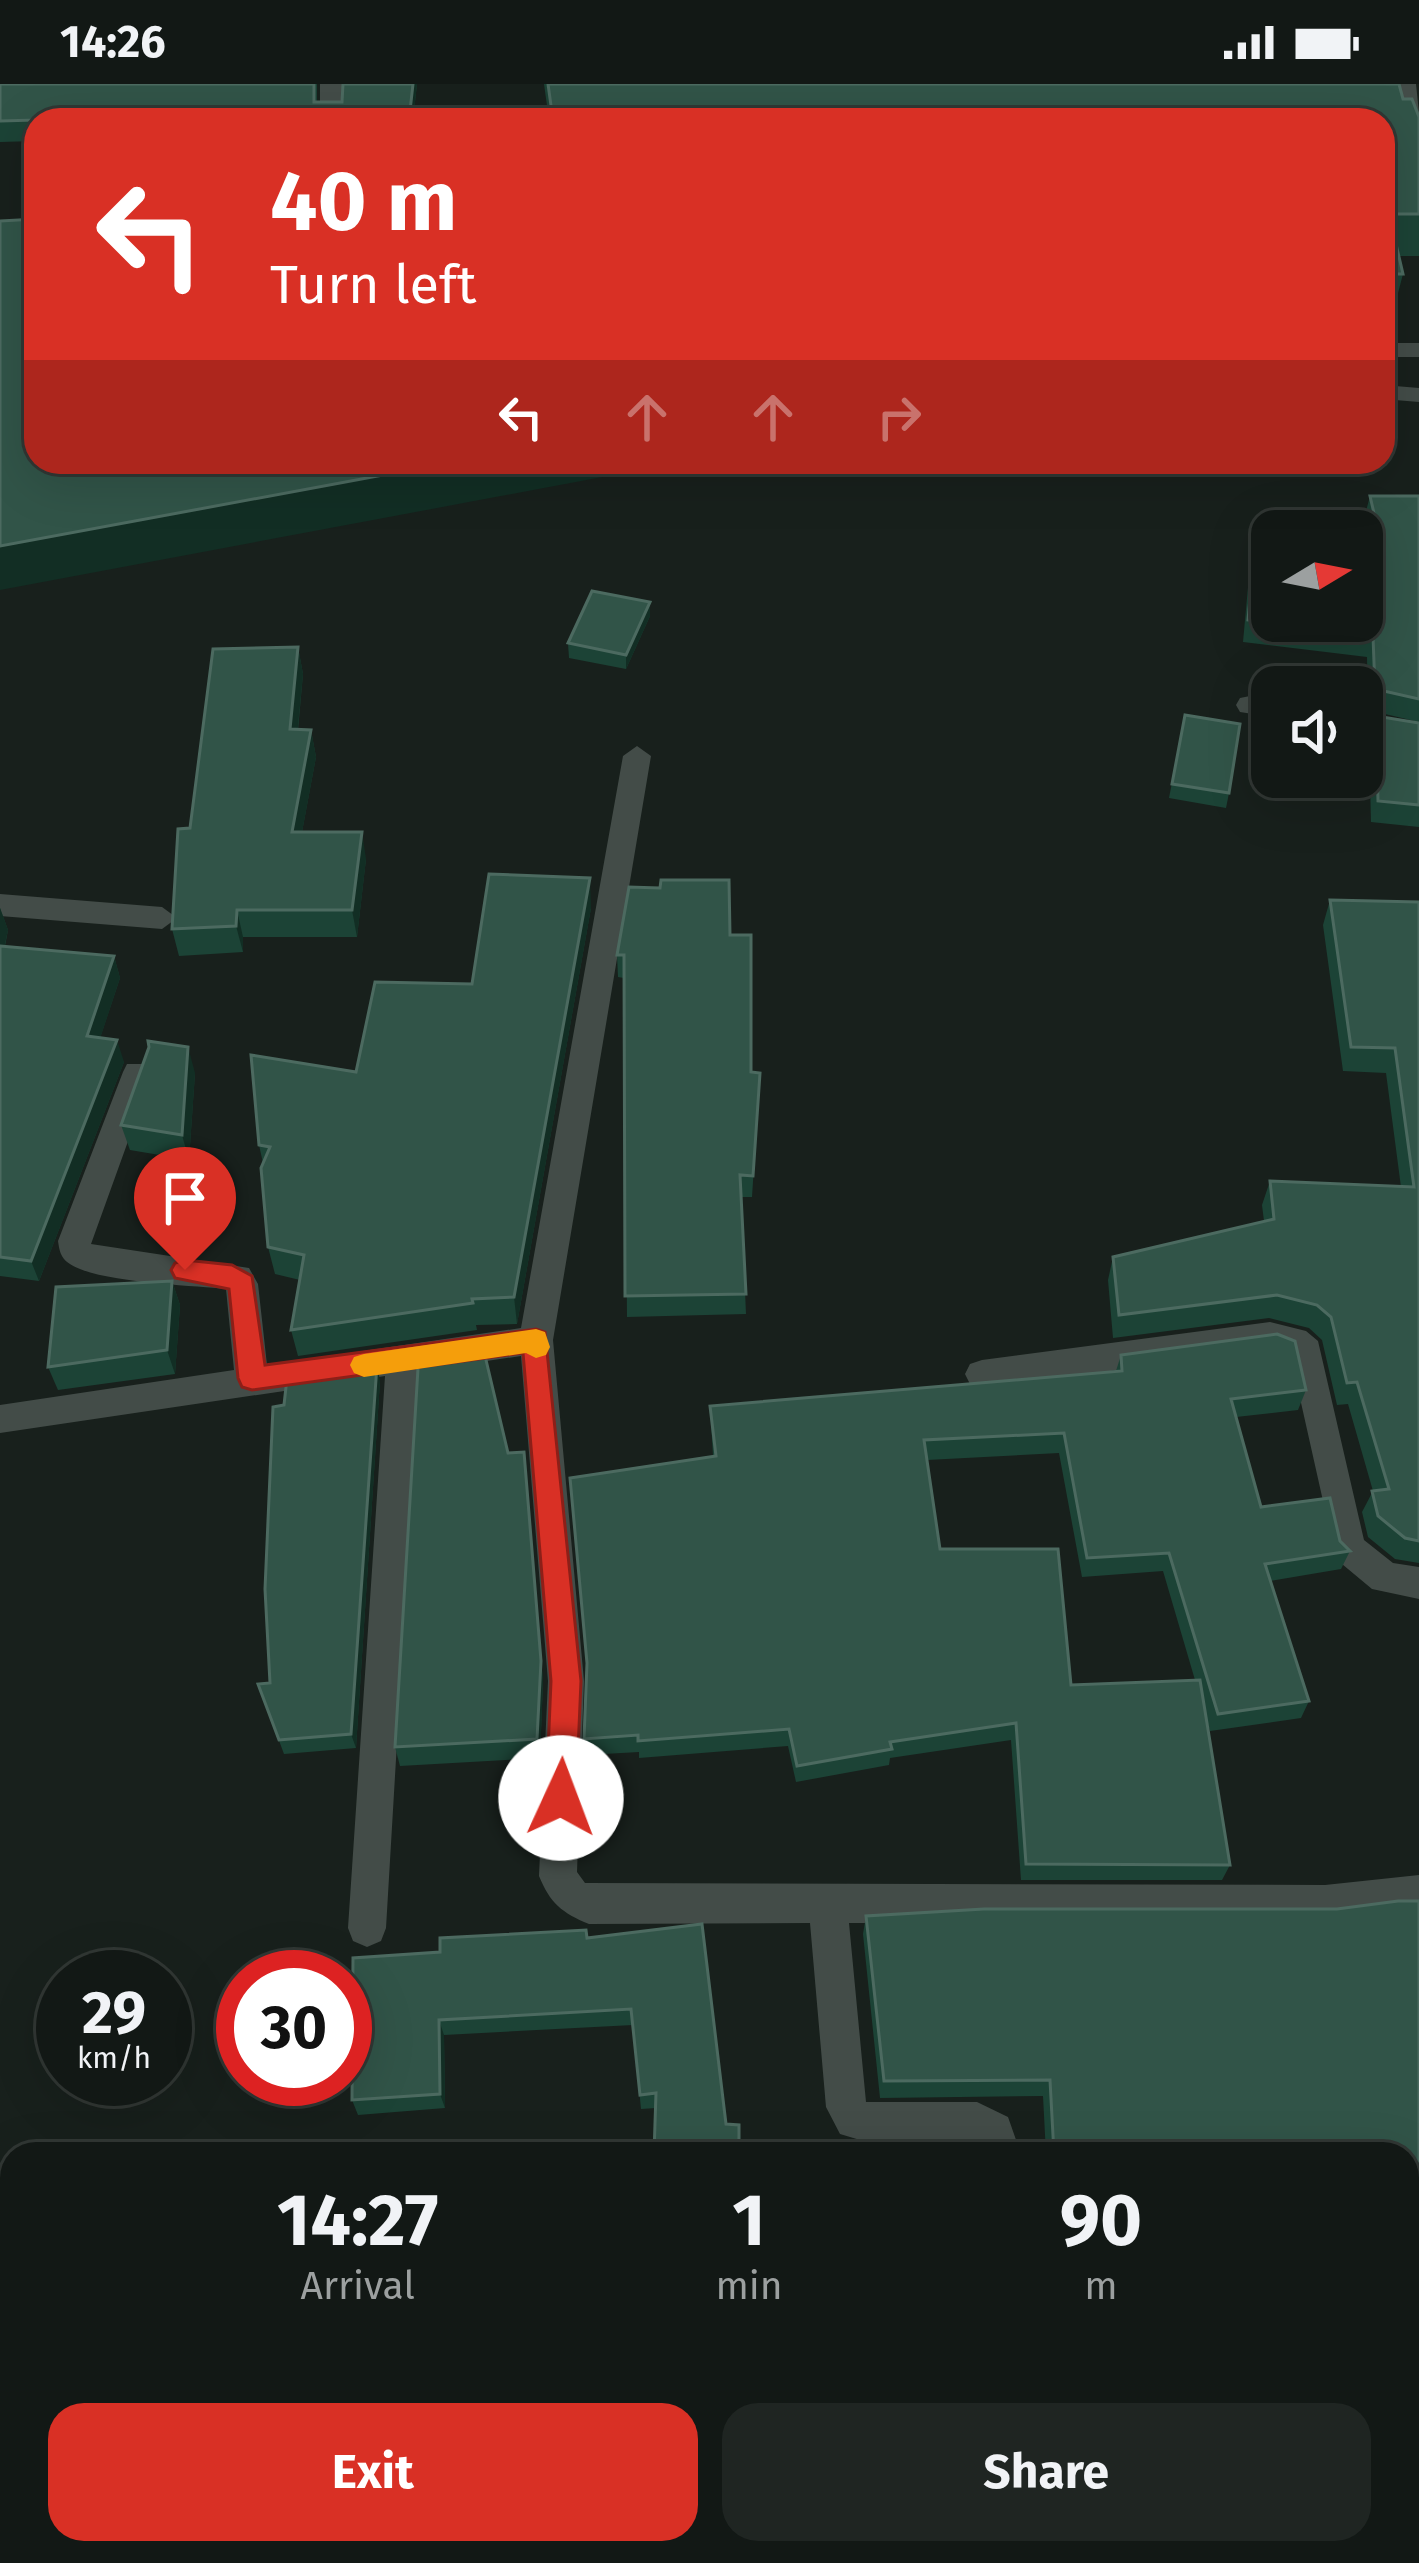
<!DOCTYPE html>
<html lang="en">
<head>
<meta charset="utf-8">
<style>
  :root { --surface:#121815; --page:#1f2522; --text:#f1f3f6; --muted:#9ca0a0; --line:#313734; --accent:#d93025 }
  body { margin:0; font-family:"Fira Sans",sans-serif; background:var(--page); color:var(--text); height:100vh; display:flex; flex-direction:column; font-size:45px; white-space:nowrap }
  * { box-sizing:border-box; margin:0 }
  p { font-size:39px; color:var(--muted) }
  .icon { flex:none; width:66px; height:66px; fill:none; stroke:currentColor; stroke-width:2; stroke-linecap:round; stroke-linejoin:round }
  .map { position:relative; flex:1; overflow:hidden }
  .side { position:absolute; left:0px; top:2058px; width:1419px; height:423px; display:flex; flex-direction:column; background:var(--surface); border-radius:36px 36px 0 0; box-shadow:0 12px 48px #0002,0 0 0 3px var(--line) }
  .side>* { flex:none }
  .banner { position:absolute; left:24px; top:24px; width:1371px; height:366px; border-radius:36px; box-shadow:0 12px 48px #0002,0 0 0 3px var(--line); background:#d93025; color:#fff; overflow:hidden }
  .needle { width:78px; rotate:80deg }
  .controls { position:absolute; left:1251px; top:426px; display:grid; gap:24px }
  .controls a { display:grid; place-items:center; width:132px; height:132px; border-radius:24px; background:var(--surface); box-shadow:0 12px 48px #0002,0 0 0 3px var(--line); font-size:60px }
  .speed { position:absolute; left:36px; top:1866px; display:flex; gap:24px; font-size:60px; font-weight:700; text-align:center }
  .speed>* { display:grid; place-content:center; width:156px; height:156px; border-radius:50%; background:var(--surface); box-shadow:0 12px 48px #0002,0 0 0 3px var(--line); line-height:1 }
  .speed small { font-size:30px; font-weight:400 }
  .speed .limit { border:18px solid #d22; background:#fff; color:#111 }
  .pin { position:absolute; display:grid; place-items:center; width:102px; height:102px; color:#fff; margin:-123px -51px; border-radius:50% 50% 50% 0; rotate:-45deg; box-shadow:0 0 12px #0007 }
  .pin .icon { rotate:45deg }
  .me { position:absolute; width:132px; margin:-66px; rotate:2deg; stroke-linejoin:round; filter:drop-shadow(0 0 9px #0008) }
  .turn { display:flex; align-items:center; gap:42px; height:252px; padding:0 48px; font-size:54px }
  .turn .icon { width:156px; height:156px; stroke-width:2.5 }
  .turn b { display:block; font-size:84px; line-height:102px }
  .lanes { display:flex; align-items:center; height:114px; padding:0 48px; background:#0003; justify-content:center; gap:60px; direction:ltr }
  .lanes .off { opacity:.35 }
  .eta { display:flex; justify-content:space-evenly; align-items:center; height:204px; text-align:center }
  .eta b { font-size:72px; font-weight:700; line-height:84px }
  .action { display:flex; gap:24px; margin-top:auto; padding:24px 48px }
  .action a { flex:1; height:138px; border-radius:36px; background:var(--accent); color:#fff; font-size:48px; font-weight:700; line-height:138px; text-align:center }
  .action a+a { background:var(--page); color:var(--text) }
  .status { display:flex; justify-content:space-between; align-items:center; height:84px; padding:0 60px; background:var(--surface); direction:ltr }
  .status svg { height:33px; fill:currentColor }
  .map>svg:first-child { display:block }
</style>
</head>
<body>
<div class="status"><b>14:26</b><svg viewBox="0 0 49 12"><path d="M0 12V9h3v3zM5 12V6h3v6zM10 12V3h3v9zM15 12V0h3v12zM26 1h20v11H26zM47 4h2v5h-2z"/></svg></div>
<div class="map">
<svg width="1419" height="2479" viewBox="0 0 1419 2479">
  <rect width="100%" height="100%" fill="#18201c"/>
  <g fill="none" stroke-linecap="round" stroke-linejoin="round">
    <g fill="#434c48" fill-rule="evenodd">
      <path d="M1394,0H1416L1419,29L1411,28Z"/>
      <rect x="1383" y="259" width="36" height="14"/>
    </g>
    <g fill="#434c48" fill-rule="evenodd">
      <rect x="320" y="0" width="22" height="36"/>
      <path d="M1383,301L1419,304V318L1383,315Z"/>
      <path d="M1227,378H1258L1239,387Z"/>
      <path d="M1250,612L1272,615V633L1240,628L1236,621L1240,614Z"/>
      <path d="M1362,630L1419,639V657L1362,648Z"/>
      <path d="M637,662L651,672L553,1256L584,1597L577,1788L585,1799L1325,1801L1419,1791V1827L1325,1839H849L866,2018H977L1008,2033L1021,2070H981L974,2058L870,2059L840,2050L826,2023L810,1839L589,1840C562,1829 550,1819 539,1792L548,1597L521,1272L419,1287L386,1844L381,1857L367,1863L353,1857L348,1844L385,1292L0,1349V1321L234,1286L226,1205C193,1201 84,1199 64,1175C60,1170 59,1164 58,1157L123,988L127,980H149L153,988L91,1160L249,1184L258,1200L267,1281L521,1244L623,672Z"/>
      <path d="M0,810L162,823L177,834L162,845L0,832Z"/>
      <path d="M1270,1238L1306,1247L1318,1257L1364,1456L1393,1479L1419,1483V1515L1372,1505L1336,1475L1291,1274L1270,1266L982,1304L970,1300L965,1290L970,1280L982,1276Z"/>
      <path d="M1407,2351L1419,2356V2401L1407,2396Z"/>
      <rect x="998" y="2469" width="44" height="10"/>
    </g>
  </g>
  <g fill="#1c4336" fill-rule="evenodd">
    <path d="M0,0H317V18H342L417,0L413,36H36V60L35,57L0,58Z"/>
    <path d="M544,0H1399L1403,15L1419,33V172H1399L1403,190L1392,232H1383V36H549Z"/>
    <path d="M1071,378H1147L1146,383Z"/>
    <path d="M1370,412H1419V638L1368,626L1367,573L1243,558L1251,470L1256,448L1371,466L1364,435Z"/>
    <path d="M650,532L626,585L569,574L568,559Z"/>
    <path d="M298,563L303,590L298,646H311L316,673L302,748L366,775L357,853H243V868L179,872L172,845L190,744Z"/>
    <path d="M1185,631L1229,709L1226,724L1169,714Z"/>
    <path d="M1376,632L1419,639V743L1371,738L1369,654Z"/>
    <path d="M1330,816L1419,818V1479L1395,1475L1368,1453L1362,1428L1373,1407L1348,1320L1337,1321L1322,1256L1309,1244L1269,1234L1113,1254L1108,1196L1113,1173L1264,1137L1262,1121L1270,1097L1401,1103L1386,989L1343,987L1323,841Z"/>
    <path d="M0,824L8,846L5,862L114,872L120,894L100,954L124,978L39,1197L0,1192Z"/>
    <path d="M591,824L517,1240L476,1241L477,1246L298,1272L291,1246L300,1196L275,1190L268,1163L263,1079L259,1061L472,900Z"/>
    <path d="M730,851L751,988L760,989L752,1113H741L746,1230L627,1233L624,894L618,893L617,871Z"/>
    <path d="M195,989L189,1076L130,1066L121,1041Z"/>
    <path d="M172,1197L180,1221L175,1290L58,1306L48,1283Z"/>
    <path d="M1121,1271L1306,1306L1298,1326L1236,1333L1261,1423L1340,1457L1350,1467L1341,1485L1270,1497L1309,1617L1301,1634L1210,1647L1205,1630L1230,1781L1222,1796H1021L1011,1656L890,1674L889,1681L796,1698L788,1662L639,1674V1668L586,1671L584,1655L713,1372L710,1322L1116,1287ZM1059,1369L1082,1493L1163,1487L1195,1596L1071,1601L940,1465L927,1376Z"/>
    <path d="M380,1297L356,1664L284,1670L258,1600L270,1599L284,1321Z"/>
    <path d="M508,1369L526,1390L543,1597L540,1674L400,1682L395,1663Z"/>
    <path d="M1419,1817V2169H1407V2070H1046L1043,2012L880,2014L863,1850L866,1832L1337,1825Z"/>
    <path d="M587,1854L726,2040L739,2070L656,2024L641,2025L633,1941L444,1951L445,2024L358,2031L352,2016L440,1868Z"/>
    <path d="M1090,2469H1407L1419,2479H1090Z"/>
  </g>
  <g fill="#122e24">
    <path d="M413,0H417L413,36H409Z"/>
    <path d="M453,378H629V388L0,506V462Z"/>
    <path d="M650,518V532L626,585V571Z"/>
    <path d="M298,563L303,590L295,673L290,645Z"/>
    <path d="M311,646L316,673L297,775L292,748Z"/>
    <path d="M362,748L366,775L357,853L352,826Z"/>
    <path d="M590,794L591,824L517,1240L514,1213Z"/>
    <path d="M0,824L8,846L0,883Z"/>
    <path d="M237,826L243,853V868L236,842Z"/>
    <path d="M114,872L120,894L94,973L87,952Z"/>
    <path d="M117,956L124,978L39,1197L31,1177Z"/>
    <path d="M188,963L195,989L189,1076L182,1051Z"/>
    <path d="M172,1197L180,1221L175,1290L167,1266Z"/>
    <path d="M377,1281L380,1297L356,1664L351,1650Z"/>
    <path d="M524,1368L543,1597L540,1674L537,1655Z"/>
    <path d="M439,1936L444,1951L445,2024L440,2010Z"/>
  </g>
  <g fill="#315448" stroke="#4c6a60" stroke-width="3">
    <path d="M0,0H314V18H342L343,0H413L409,36H36V44H32L35,36L0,37Z"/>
    <path d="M548,0H1399L1403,15H1412L1419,33V130H1389L1403,190H1383V36H553Z"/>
    <path d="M36,135V378H453L0,462V137Z"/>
    <path d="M1370,412H1419V615L1375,605L1373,552L1248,536L1256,448L1272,450V537H1362V464L1383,468Z"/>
    <path d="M592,507L650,518L626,571L568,559Z"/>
    <path d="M298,563L290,645L311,646L292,748H362L352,826H237L236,842L172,845L178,745L190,744L213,565Z"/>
    <path d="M1185,631L1240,640L1229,709L1172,700Z"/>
    <path d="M1376,632L1419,639V721L1378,717Z"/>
    <path d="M489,790L590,794L514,1213L472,1215L473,1219L291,1246L304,1171L268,1163L261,1084L270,1063L259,1061L251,971L356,988L375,898L472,900Z"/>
    <path d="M661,796H729L730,851H751V988L760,989L753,1092L740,1091L746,1210L625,1212L624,871H617L629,803L660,804Z"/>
    <path d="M1330,816L1419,818V1457L1405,1454L1378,1432L1372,1407L1389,1405L1357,1298L1347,1299L1331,1233L1317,1221L1277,1211L1119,1231L1113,1173L1274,1135L1270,1097L1414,1103L1395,964L1351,963Z"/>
    <path d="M0,862L114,872L87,952L117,956L31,1177L0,1173Z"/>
    <path d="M148,957L188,963L182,1051L121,1041L149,963Z"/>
    <path d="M172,1197L167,1266L48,1283L56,1203Z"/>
    <path d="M1277,1250L1295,1257L1306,1306L1231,1315L1261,1423L1330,1414L1340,1457L1350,1467L1265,1480L1309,1617L1218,1630L1169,1469L1087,1474L1064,1349L924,1356L940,1465H1058L1071,1601L1200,1596L1230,1781L1026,1780L1016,1639L890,1658L892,1665L797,1682L789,1645L638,1657V1651L584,1655L587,1579L570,1394L716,1372L710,1322L1122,1287L1121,1271Z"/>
    <path d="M482,1259L508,1369L524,1368L541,1577L537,1655L395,1663L419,1268Z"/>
    <path d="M377,1281L351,1650L279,1656L258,1600L270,1599L265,1505L273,1323L284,1321L287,1294Z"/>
    <path d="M1398,1817H1419V2156H1407V2070H1054L1050,1996L884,1997L866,1832L984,1825H1337Z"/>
    <path d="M702,1840L726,2040L739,2041V2070H654L656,2009L640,2011L631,1925L439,1936L440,2010L352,2016L353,1874L440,1868V1854L586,1846L587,1854Z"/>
    <path d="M1407,2441L1419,2442V2479H1098V2469H1407Z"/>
    <path d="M621,2469H982L983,2479H620Z"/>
  </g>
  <path fill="#d93025" stroke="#8d1f18" stroke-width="3" d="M185,1176L232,1181L252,1192L265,1281L536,1245L545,1248L581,1597L576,1714L572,1724L561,1728L550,1724L546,1714L551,1597L523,1269L252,1306L242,1303L238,1294L229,1205L175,1194L171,1186L175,1179Z"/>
  <path fill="#f59e0b" d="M536,1245L545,1248L550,1263L546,1271L536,1274L526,1269L364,1293L354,1289L350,1281L354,1273L364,1270Z"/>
</svg>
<div class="controls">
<a><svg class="needle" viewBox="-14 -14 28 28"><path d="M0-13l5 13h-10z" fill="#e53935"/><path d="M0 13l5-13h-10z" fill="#9ca0a0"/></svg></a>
<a><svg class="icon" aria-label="sound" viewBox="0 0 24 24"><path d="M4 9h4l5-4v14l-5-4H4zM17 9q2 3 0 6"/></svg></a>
</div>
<div class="speed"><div>29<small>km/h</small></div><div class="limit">30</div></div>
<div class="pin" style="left:185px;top:1186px;background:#d93025"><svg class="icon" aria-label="arrive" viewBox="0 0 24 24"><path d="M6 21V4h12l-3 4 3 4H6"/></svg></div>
<svg class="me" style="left:561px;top:1714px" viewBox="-20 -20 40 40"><circle r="19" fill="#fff"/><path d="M0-13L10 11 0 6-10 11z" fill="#d93025"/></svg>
<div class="banner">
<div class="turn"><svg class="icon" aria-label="left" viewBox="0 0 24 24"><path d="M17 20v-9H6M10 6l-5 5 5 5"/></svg><div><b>40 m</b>Turn left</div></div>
<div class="lanes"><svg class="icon" aria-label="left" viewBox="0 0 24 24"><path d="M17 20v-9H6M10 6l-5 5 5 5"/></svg><svg class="icon off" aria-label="ahead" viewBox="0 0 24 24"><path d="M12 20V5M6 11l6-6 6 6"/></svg><svg class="icon off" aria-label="ahead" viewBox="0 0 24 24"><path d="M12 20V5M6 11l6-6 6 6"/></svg><svg class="icon off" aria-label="right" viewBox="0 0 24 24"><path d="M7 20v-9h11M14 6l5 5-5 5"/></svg></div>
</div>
<section class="side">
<div class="eta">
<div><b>14:27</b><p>Arrival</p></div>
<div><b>1</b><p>min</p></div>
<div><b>90</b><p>m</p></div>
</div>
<div class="action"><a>Exit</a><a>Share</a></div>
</section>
</div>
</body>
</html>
